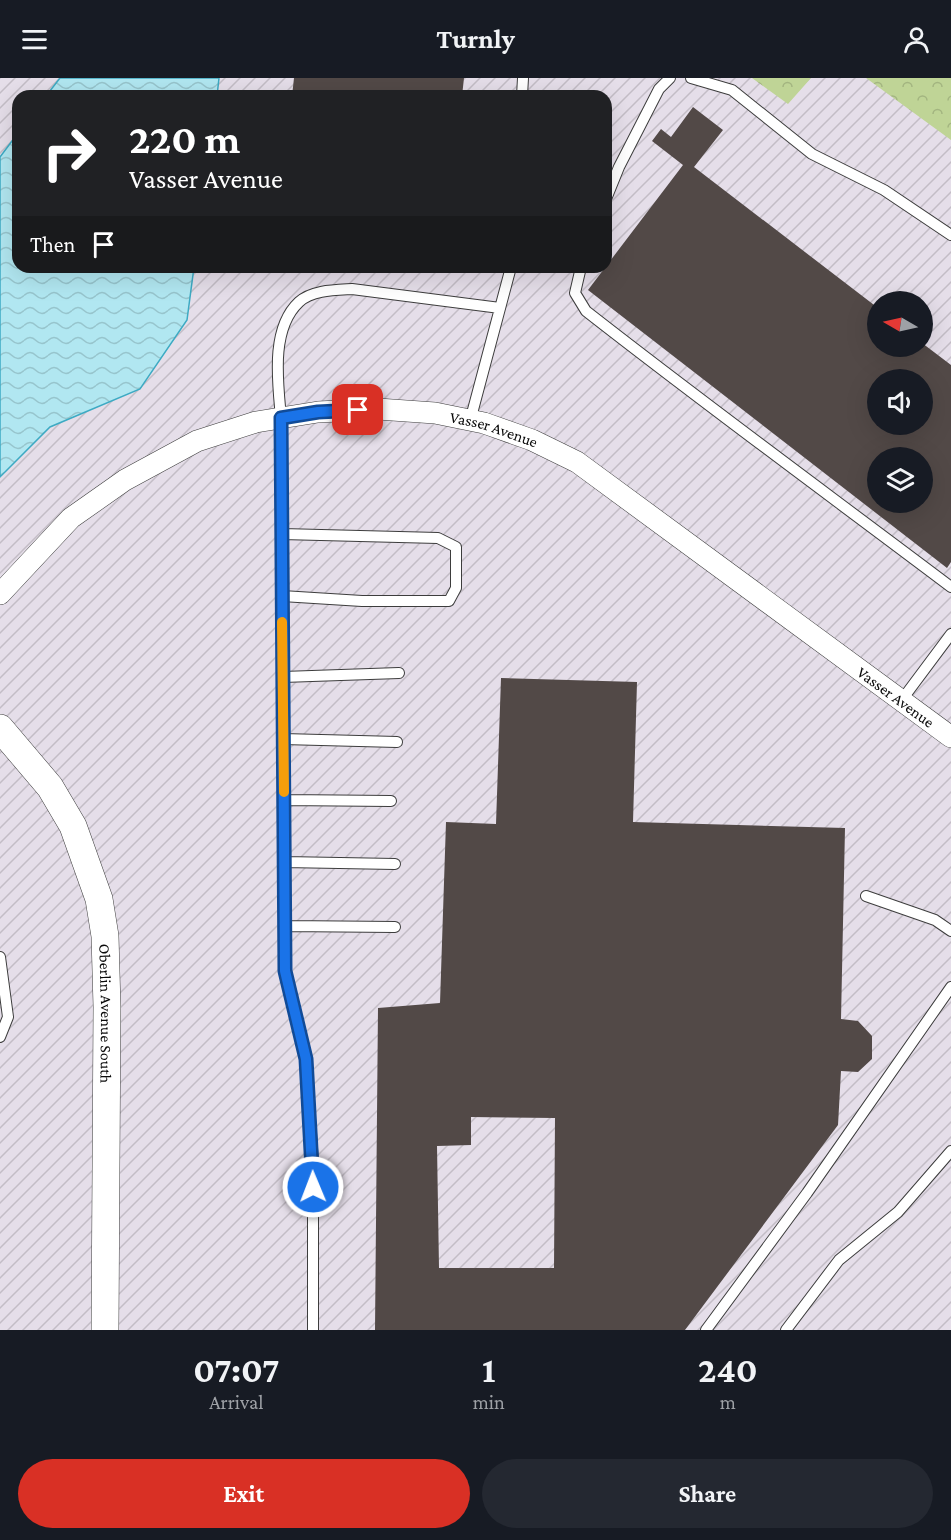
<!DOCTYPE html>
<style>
body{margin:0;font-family:"Crimson Pro",serif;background:#242831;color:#f1f3f6;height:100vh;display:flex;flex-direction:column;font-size:22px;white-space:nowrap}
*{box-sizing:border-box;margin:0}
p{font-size:20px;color:#9ea1a6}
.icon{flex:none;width:33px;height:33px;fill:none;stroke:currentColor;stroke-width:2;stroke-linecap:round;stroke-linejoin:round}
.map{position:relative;height:1252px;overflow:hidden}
.panel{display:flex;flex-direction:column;background:#171b24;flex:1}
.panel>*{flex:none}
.hud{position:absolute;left:12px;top:12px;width:600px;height:183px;border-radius:18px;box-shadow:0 6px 24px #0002;background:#202124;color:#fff;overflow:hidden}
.needle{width:39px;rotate:279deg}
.tools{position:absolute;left:867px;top:213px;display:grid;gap:12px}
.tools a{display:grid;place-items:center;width:66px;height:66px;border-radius:50%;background:#171b24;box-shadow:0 6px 24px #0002;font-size:30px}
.pin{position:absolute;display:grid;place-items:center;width:51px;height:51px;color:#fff;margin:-26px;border-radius:12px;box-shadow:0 3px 9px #0006}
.me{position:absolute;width:66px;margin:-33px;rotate:359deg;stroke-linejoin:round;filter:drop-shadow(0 0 4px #0008)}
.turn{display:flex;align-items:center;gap:21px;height:126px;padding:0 18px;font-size:27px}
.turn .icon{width:78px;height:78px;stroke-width:2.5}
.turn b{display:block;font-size:42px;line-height:51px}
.then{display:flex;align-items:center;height:57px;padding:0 18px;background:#0003;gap:12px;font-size:22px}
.eta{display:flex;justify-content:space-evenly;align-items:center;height:102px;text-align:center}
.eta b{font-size:36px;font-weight:700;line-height:42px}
.primary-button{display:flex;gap:12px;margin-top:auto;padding:12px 18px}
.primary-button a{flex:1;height:69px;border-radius:36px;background:#d93025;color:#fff;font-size:24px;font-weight:700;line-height:69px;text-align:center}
.primary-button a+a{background:#242831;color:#f1f3f6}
header{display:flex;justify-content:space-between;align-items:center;height:78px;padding:0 18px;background:#171b24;font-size:27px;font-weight:700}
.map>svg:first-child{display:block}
.industrial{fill:url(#industrial-furrows);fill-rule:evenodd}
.forest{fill:url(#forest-crowns)}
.water{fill:url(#water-waves);stroke:#3daac3;stroke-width:1.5}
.building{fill:#524947;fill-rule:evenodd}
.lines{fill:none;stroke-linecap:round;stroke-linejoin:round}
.service-casing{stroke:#3d3d3d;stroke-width:12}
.minor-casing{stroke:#3d3d3d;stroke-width:22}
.tertiary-casing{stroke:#3d3d3d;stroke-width:28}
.service{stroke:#fff;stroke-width:10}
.minor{stroke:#fff;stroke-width:21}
.tertiary{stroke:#fff;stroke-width:27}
.route-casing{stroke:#114b97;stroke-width:15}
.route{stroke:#1a73e8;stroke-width:10}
.slow{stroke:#f59e0b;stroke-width:10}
.labels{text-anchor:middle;stroke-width:6;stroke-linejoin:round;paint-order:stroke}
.street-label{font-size:16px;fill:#0a0a0a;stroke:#fff}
</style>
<header><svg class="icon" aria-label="menu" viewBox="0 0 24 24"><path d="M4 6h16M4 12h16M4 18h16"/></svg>Turnly<svg class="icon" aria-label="person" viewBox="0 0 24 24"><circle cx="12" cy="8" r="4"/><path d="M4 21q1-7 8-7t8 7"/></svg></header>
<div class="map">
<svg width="951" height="1252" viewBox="0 0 951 1252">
<defs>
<pattern id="industrial-furrows" width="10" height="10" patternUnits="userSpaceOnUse" patternTransform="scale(1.5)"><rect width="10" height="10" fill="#e5dee9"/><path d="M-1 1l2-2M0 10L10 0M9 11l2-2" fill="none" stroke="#c3bdc6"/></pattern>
<pattern id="forest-crowns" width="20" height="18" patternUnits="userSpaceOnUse" patternTransform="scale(1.5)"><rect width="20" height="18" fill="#bfd496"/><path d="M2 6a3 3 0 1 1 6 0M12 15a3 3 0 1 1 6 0" fill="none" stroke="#a3b580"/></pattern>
<pattern id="water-waves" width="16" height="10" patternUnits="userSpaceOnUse" patternTransform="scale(1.5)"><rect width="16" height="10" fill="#b1e7f1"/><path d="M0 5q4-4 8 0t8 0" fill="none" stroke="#97c5cd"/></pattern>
</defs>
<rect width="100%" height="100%" fill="#fef5e8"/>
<path class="industrial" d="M0,0H951V1252H0ZM18,18H606V189H18ZM878,224H922V268H878ZM878,302H922V346H878ZM878,380H922V424H878Z"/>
<path class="forest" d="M752,0H811L788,26Z
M866,0H951V62Z"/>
<path class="water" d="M60,0H219L217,18H46Z
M18,55V189H194L187,242L140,311L50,349L0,399V79Z"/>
<path class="building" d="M294,0H464L462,18H292Z
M693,29L723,52L694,89L878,230V268H922V265L951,287V484L947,490L588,212L683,87L652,63L661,51L671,59ZM878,302H922V346H878ZM878,380H922V424H878Z
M501,600L637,604L633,744L845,750L841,941L858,943L872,958V981L858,994L841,993L838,1047L685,1252H375L378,930L440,925L446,744L496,746ZM471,1039L555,1040L554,1190H439L437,1068L471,1067Z"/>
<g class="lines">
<g class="service-casing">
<path id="service" d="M691,0L732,12L812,76L884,112L951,157
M522,18L523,0
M606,121L619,89L659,11L670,0
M581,189L575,215L586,233C706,327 829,417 951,509
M470,343L511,189
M282,456L438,460L456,469V510L449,523H362L282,518
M283,599L399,595
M901,623L951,556
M283,661L397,664
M284,722L391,723
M284,784L395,786
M866,818L935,842L951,853
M285,848L395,849
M0,879L8,939L0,959
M313,1252V1085L306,981L285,893L281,340C278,305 270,251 299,224C312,212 335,212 352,211L500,230
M706,1252L807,1115L951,909
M786,1252L839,1182L898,1134L951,1073"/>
</g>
<g class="minor-casing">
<g id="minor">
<path id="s1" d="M0,516L71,440L125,402L197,363L256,344L318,334L378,331L435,335L484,345L532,362L577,384L951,659"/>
</g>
</g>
<g class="tertiary-casing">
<g id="tertiary">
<path id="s2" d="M0,650L50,709L73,748L99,821L105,858L107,929L105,1252"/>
</g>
</g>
<use href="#service" class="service"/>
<use href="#minor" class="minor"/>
<use href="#tertiary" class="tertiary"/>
</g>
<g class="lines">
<g class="route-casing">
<path id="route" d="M313,1109L306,981L285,893L281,340L318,334L358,332"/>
</g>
<use href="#route" class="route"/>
<path class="slow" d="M282,544L284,714"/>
</g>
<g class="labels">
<g class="street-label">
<text dy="6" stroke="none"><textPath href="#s1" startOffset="555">Vasser Avenue</textPath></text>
<text dy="6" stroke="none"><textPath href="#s1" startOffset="1041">Vasser Avenue</textPath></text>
<text dy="6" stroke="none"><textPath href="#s2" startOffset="315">Oberlin Avenue South</textPath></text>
</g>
</g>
</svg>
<div class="tools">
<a><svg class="needle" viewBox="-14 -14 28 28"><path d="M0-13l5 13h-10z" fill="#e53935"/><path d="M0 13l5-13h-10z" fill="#9ea1a6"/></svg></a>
<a><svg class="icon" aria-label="sound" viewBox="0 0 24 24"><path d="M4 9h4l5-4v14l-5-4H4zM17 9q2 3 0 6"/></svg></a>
<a><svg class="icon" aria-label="layers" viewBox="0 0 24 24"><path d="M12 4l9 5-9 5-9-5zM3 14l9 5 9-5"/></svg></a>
</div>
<div class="pin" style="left:358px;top:332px;background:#d93025"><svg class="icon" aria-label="arrive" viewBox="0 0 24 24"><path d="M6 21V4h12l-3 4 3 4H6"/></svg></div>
<svg class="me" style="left:313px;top:1109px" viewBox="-20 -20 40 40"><circle r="17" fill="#1a73e8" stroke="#fff" stroke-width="3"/><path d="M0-11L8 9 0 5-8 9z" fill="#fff"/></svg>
<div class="hud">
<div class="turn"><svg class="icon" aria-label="right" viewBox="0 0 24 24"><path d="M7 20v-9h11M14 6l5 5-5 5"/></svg><div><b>220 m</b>Vasser Avenue</div></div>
<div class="then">Then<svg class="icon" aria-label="arrive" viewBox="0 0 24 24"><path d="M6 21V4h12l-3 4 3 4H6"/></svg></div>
</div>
</div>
<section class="panel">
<div class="eta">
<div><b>07:07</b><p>Arrival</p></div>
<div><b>1</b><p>min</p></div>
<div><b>240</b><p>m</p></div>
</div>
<div class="primary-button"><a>Exit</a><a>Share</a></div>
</section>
